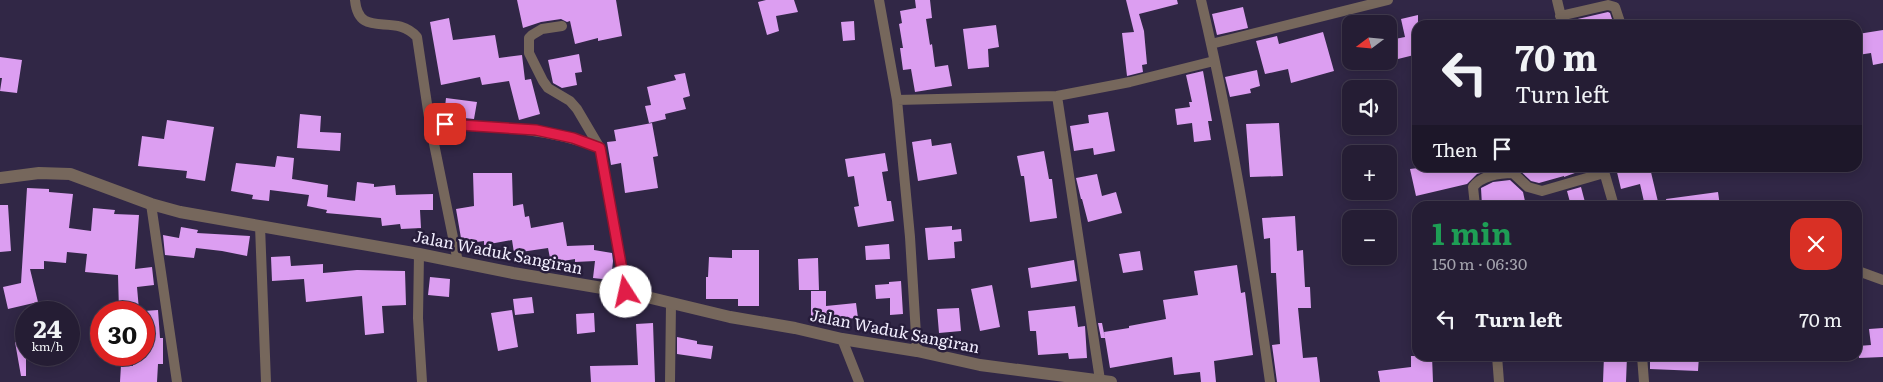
<!DOCTYPE html>
<meta charset="utf-8">
<style>
body{margin:0;font-family:Literata,serif;background:#312a40;color:#f1f3f6;height:100vh;display:flex;flex-direction:column;font-size:19px;white-space:nowrap}
*{box-sizing:border-box;margin:0}
p{font-size:16px;color:#a3a2ac}
.icon{flex:none;width:28px;height:28px;fill:none;stroke:currentColor;stroke-width:2;stroke-linecap:round;stroke-linejoin:round}
.map{position:relative;flex:1;overflow:hidden}
.details{position:absolute;left:1412px;top:201px;width:450px;height:160px;display:flex;flex-direction:column;background:#251d34;border-radius:15px;box-shadow:0 2px 12px #0003,0 0 0 1px #423b4f}
.details>*{flex:none}
.hud{position:absolute;left:1412px;top:20px;width:450px;height:152px;border-radius:15px;box-shadow:0 2px 12px #0003,0 0 0 1px #423b4f;background:#251d34;color:#f1f3f6;overflow:hidden}
.needle{width:32px;rotate:254deg}
.tools{position:absolute;left:1342px;top:15px;display:grid;gap:10px}
.tools a{display:grid;place-items:center;width:55px;height:55px;border-radius:10px;background:#251d34;box-shadow:0 2px 12px #0003,0 0 0 1px #423b4f;font-size:25px}
.speed{position:absolute;left:15px;top:301px;display:flex;gap:10px;font-size:25px;font-weight:700;text-align:center}
.speed>*{display:grid;place-content:center;width:65px;height:65px;border-radius:50%;background:#251d34;box-shadow:0 2px 12px #0003,0 0 0 1px #423b4f;line-height:1}
.speed small{font-size:12px;font-weight:400}
.speed .limit{border:8px solid #d22;background:#fff;color:#111}
.pin{position:absolute;display:grid;place-items:center;width:42px;height:42px;color:#fff;margin:-21px;border-radius:10px;box-shadow:0 2px 8px #0006}
.me{position:absolute;width:55px;margin:-28px;rotate:350deg;stroke-linejoin:round;filter:drop-shadow(0 0 4px #0008)}
.turn{display:flex;align-items:center;gap:18px;height:105px;padding:0 20px;font-size:22px}
.turn .icon{width:65px;height:65px;stroke-width:2.5}
.turn b{display:block;font-size:35px;line-height:42px}
.then{display:flex;align-items:center;height:48px;padding:0 20px;background:#0003;gap:10px;font-size:19px}
.round{display:grid;place-items:center;flex:none;width:52px;height:52px;border-radius:15px;background:#312a40}
.headline{display:flex;align-items:center;justify-content:space-between;height:85px;padding:0 20px}
h1{font-size:30px;font-weight:700;line-height:38px;color:#1e9e55}
ul{padding:0;list-style:none}
li{display:flex;align-items:center;gap:15px;height:65px;padding:0 20px}
li div{flex:1}
li b{display:block;font-size:19px}
li em{font-style:normal}
.map>svg:first-child{display:block}
.building{fill:#dc9ef1}
.lines{fill:none;stroke-linecap:round;stroke-linejoin:round}
.minor{stroke:#76675c;stroke-width:10}
.tertiary{stroke:#76675c;stroke-width:12}
.route-casing{stroke:#92132f;stroke-width:12}
.route{stroke:#e11d48;stroke-width:9}
.labels{text-anchor:middle;stroke-width:5;stroke-linejoin:round;paint-order:stroke}
.street-label{font-size:16px;fill:#f2eeff;stroke:#271d3b}
</style>
<div class="map">
<svg width="1883" height="382" viewBox="0 0 1883 382">
<rect width="100%" height="100%" fill="#312746"/>
<path class="building" d="M517,0H616L622,36L598,41V38L575,44L570,21L567,22L561,19L541,22L523,28Z
M766,0H794L798,12L776,16L779,31L767,35L758,2Z
M915,0H930L932,18L926,19L930,45L932,44L935,67L948,65L952,86L915,92L911,69L903,70L900,48H903L899,24L902,23L900,11L916,8Z
M1126,0H1177L1178,4L1139,14L1144,31L1147,64L1142,65L1143,72L1127,76L1122,33L1134,32Z
M1243,7L1248,28L1217,35L1212,14Z
M1608,12L1610,13L1614,25H1570L1569,21Z
M1418,15V54L1394,60L1390,40L1405,37L1401,19Z
M449,18L453,40L495,35L499,58L522,55L525,80L531,79L540,114L519,120L509,81L482,85L480,77L441,85L430,22Z
M854,21L855,40L843,41L841,22Z
M996,25L999,47L988,49L989,67L968,69L963,29Z
M1883,30V63L1873,65L1871,53L1858,55V34Z
M1323,32L1334,71L1291,83L1288,69L1265,74L1256,41L1277,36L1279,44Z
M579,54L582,72L575,73L577,85L562,88L553,83L548,60Z
M0,57L22,60L17,93L0,91L2,78H0Z
M1257,70L1260,86L1250,89L1251,93L1230,97L1225,77Z
M1203,71L1212,121H1208L1211,140L1194,142L1192,123L1177,125L1175,109L1190,107L1189,102H1192L1186,75Z
M685,73L690,96L683,98L686,109L665,114L666,119L649,123L645,106L651,105L647,87L676,80L674,75Z
M446,98L477,102L474,119L444,116Z
M1108,112L1115,151L1094,155L1093,148L1074,151L1070,126L1089,123L1088,115Z
M300,114L321,116L320,132L341,133L340,151L297,148Z
M167,120L214,127L205,181L186,178L187,171L138,166L142,136L164,139Z
M652,123L658,156L653,157L658,188L625,193L621,163L611,165L607,142L616,141L614,130Z
M1279,123L1283,176L1250,177L1246,124Z
M931,139L932,146L951,143L957,174L918,181L912,142Z
M1044,151L1049,179H1052L1057,218L1030,222L1024,176H1021L1017,156Z
M885,153L888,171L882,172L887,201H891L894,221L858,227L854,207L859,206L854,176L848,177L845,159Z
M277,156L294,158L292,179L328,185L327,197L355,201L357,182L374,184V187L395,185L396,195L433,194V210H420L421,228L401,229L400,224L382,226L381,218L326,213L327,210L307,206L309,195L270,190L269,201L252,199L253,195L231,191L236,163L275,167Z
M1418,168H1497L1477,174L1467,184L1416,196L1410,169Z
M1517,168H1583V170L1564,177V176L1539,183L1531,181Z
M1616,168H1650L1659,206H1645L1640,184L1621,189Z
M473,173H512L513,206L523,204L525,217L529,216L531,228L563,222L567,246L594,245V250L612,253L613,261L611,280L593,278L595,261L575,262V259L551,263L548,248L514,253L512,240L484,245V241L462,244L456,209L474,206Z
M1097,174L1102,196L1116,192L1122,213L1088,222L1082,199H1081L1076,178Z
M1510,180L1523,192L1526,206H1482L1481,188L1493,182Z
M1581,187L1586,206H1571L1567,191Z
M27,188L49,189V192L73,194L69,228L91,231L93,208L115,210L114,214L139,215L135,269L152,267L154,285L137,287L139,310L119,311L118,275L85,272L87,254L67,252L66,263L44,261V269H30L38,302L8,309L3,287L21,283Z
M1718,192L1720,206H1667L1666,199Z
M0,205H8L11,251L0,252Z
M1295,216L1297,251L1303,250L1305,287H1310L1311,308H1298L1303,358L1317,357L1320,382H1277L1272,345L1280,344L1276,273H1271L1270,238L1264,239L1262,218Z
M952,226V230L961,229L962,241L954,242L955,258L928,260L925,228Z
M181,227L198,230L197,233L250,236L247,256L222,251L196,248L194,258L165,255L163,235L179,238Z
M889,244L890,259L866,260L865,246Z
M732,250H759V306H738V299H706V277H708L709,257L732,258Z
M1140,251L1143,270L1123,273L1119,254Z
M290,256L291,266L323,264V273L357,270L405,271L406,305L382,306L384,333L365,335L362,296L306,302L304,279L272,281L271,257Z
M818,258L819,290H799L798,259Z
M1074,260L1077,281L1031,288L1028,268Z
M1237,265L1241,293L1245,292L1253,355L1214,361L1216,382H1201L1200,372L1174,375L1172,357L1110,368L1104,332L1129,328V326L1166,319L1163,300L1198,295L1194,271Z
M430,277L450,279L449,297L428,295Z
M901,281L903,314L890,315V298L876,299L875,285L889,284V282Z
M992,285L1000,327L980,331L971,289Z
M811,291H826V306L856,303L858,318L826,320V323H811Z
M532,297L534,313L515,315L513,299Z
M1075,306L1078,327L1085,326L1087,358L1069,359L1068,353L1038,355L1036,331H1030L1028,311Z
M959,308L961,331L939,333L937,309Z
M158,310L160,338H163V364H158L157,382H120L121,365L133,366V355H144V311Z
M512,310L518,347L498,351L491,313Z
M594,313L595,332L577,334L576,314Z
M653,323L655,382H591L590,366L638,365L636,324Z
M1098,323H1102L1105,338H1101Z
M1883,328V357L1859,358L1858,346L1871,345L1869,329Z
M677,337L697,341V344L713,346L711,359L677,354Z
M26,340V376H21L15,342Z
M1411,356H1432L1433,382H1380L1378,371L1411,367Z
M1604,356H1627L1626,382H1603Z
M1650,356H1699L1698,371L1650,369Z"/>
<g class="lines">
<path class="minor" d="M355,0C359,41 394,11 417,37L430,124L458,262
M879,0L897,100L910,237L917,351
M1201,0C1231,126 1252,254 1270,382
M1557,0L1563,25
M1560,16L1608,5L1615,7L1621,25
M562,26L542,29L532,35L529,38V53L543,81L548,88L570,101L577,109L600,148L626,292
M1211,44L1388,0
M1057,96L1100,380
M897,100L1057,96L1130,82L1214,61
M430,124C489,127 544,126 600,148
M1603,168L1614,206
M151,204L177,382
M1475,206L1473,187C1481,176 1499,173 1513,173L1528,187L1542,191L1604,173
M260,226L266,382
M419,254L418,318L422,382
M1858,271L1883,280
M842,339L859,382
M1497,356L1499,382
M1642,356L1644,382
M670,382L671,304"/>
<path class="tertiary" d="M0,178L39,173L70,174L151,204L180,212L419,254L513,273L626,292L730,317L795,328L842,339L917,351L980,365L1111,382"/>
</g>
<g class="lines">
<g class="route-casing">
<path id="route" d="M445,124L536,130L573,138L600,148L626,292"/>
</g>
<use href="#route" class="route"/>
</g>
<g class="labels">
<g class="street-label">
<text transform="translate(498 252) rotate(11)" y="6">Jalan Waduk Sangiran</text>
<text transform="translate(895 331) rotate(11)" y="6">Jalan Waduk Sangiran</text>
</g>
</g>
</svg>
<div class="tools">
<a><svg class="needle" viewBox="-14 -14 28 28"><path d="M0-13l5 13h-10z" fill="#e53935"/><path d="M0 13l5-13h-10z" fill="#a3a2ac"/></svg></a>
<a><svg class="icon" aria-label="sound" viewBox="0 0 24 24"><path d="M4 9h4l5-4v14l-5-4H4zM17 9q2 3 0 6"/></svg></a>
<a>+</a>
<a>−</a>
</div>
<div class="speed"><div>24<small>km/h</small></div><div class="limit">30</div></div>
<div class="pin" style="left:445px;top:124px;background:#d93025"><svg class="icon" aria-label="arrive" viewBox="0 0 24 24"><path d="M6 21V4h12l-3 4 3 4H6"/></svg></div>
<svg class="me" style="left:626px;top:292px" viewBox="-20 -20 40 40"><circle r="19" fill="#fff"/><path d="M0-13L10 11 0 6-10 11z" fill="#e11d48"/></svg>
<div class="hud">
<div class="turn"><svg class="icon" aria-label="left" viewBox="0 0 24 24"><path d="M17 20v-9H6M10 6l-5 5 5 5"/></svg><div><b>70 m</b>Turn left</div></div>
<div class="then">Then<svg class="icon" aria-label="arrive" viewBox="0 0 24 24"><path d="M6 21V4h12l-3 4 3 4H6"/></svg></div>
</div>
<section class="details">
<div class="headline"><div><h1>1 min</h1><p>150 m · 06:30</p></div><a class="round" style="background:#d93025;color:#fff"><svg class="icon" aria-label="close" viewBox="0 0 24 24"><path d="M6 6l12 12M18 6L6 18"/></svg></a></div>
<ul>
<li><svg class="icon" aria-label="left" viewBox="0 0 24 24"><path d="M17 20v-9H6M10 6l-5 5 5 5"/></svg><div><b>Turn left</b></div><em>70 m</em></li>
</ul>
</section>
</div>
